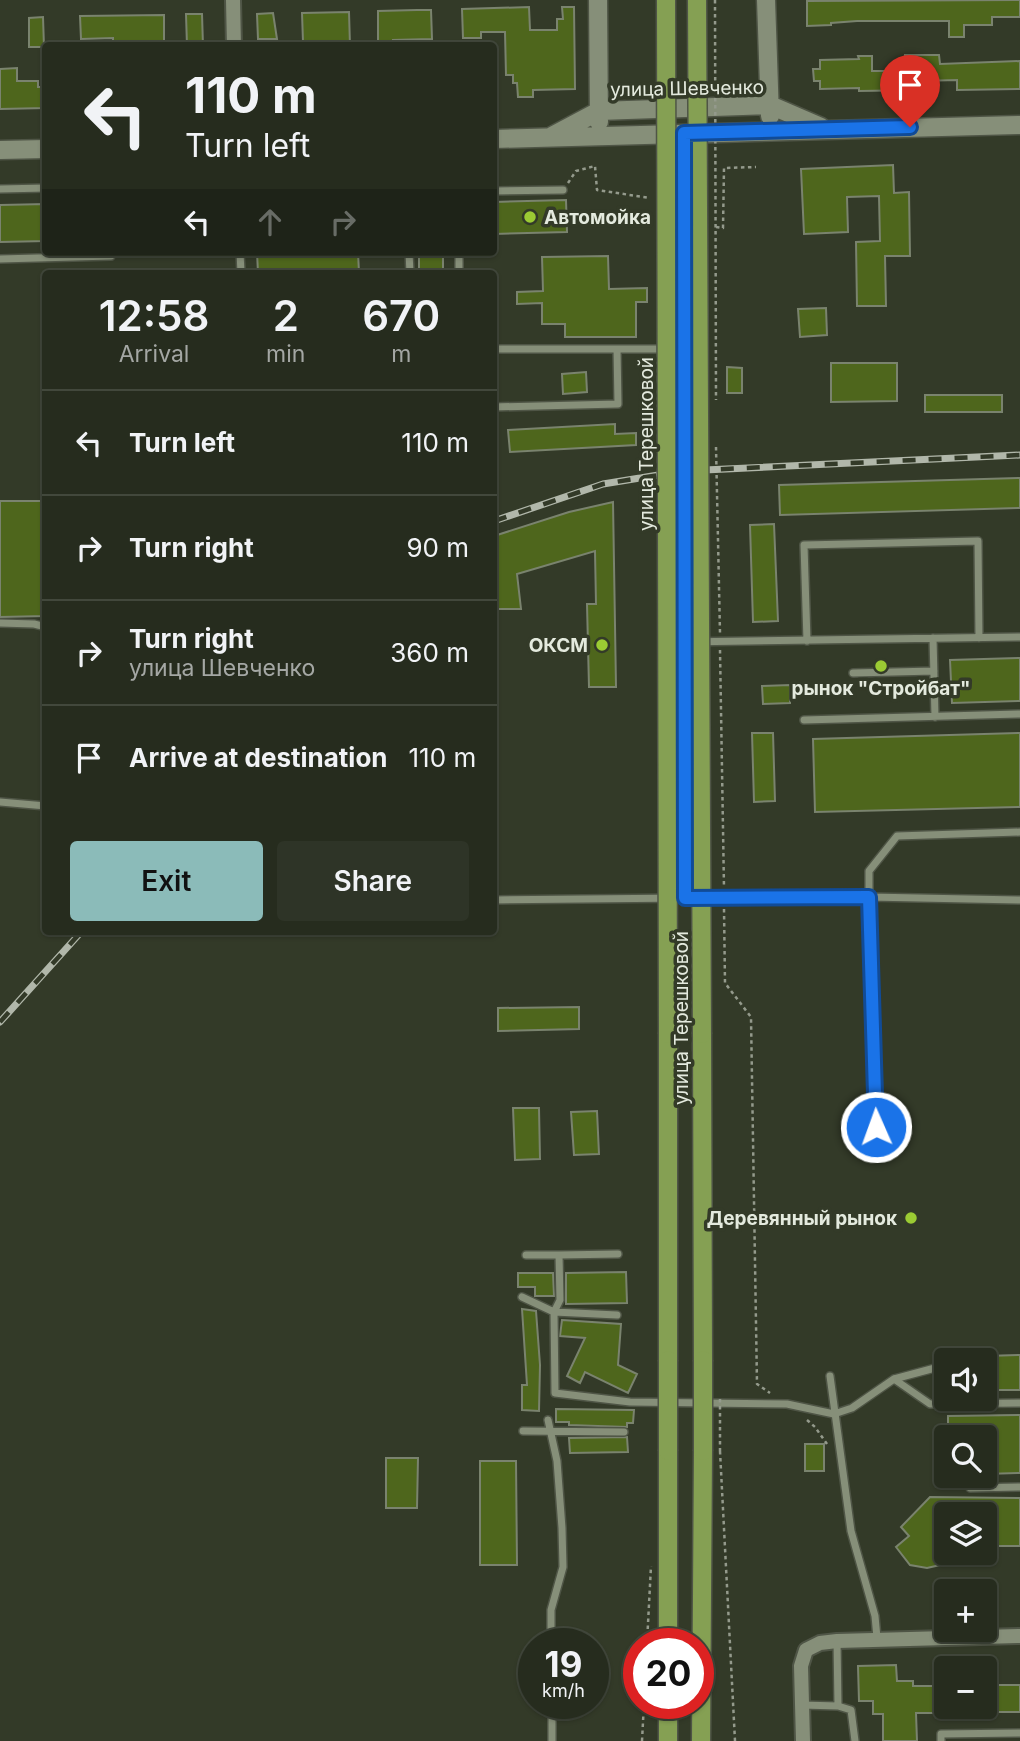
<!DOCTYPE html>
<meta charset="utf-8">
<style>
body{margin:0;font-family:Inter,sans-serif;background:#2e3427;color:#f1f3f6;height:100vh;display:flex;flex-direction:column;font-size:26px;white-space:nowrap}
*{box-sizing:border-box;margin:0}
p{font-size:23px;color:#a4a7a4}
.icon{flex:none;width:38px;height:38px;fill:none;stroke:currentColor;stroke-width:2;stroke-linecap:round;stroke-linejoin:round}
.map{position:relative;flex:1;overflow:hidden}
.panel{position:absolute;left:42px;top:270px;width:455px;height:665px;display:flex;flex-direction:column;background:#262c1e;border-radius:7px;box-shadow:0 2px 5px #0004,0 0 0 2px #42483c}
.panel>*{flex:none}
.banner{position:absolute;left:42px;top:42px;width:455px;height:214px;border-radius:7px;box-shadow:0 2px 5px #0004,0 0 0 2px #42483c;background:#262c1e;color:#f1f3f6;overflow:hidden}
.tools{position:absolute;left:934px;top:1348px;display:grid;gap:14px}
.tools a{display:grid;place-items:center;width:63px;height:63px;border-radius:7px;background:#262c1e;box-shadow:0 2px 5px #0004,0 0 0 2px #42483c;font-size:35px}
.speed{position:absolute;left:518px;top:1628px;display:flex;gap:14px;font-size:35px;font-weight:700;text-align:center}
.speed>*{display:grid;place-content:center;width:91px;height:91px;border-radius:50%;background:#262c1e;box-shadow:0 2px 5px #0004,0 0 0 2px #42483c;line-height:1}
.speed small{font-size:18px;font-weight:400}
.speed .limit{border:10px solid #d22;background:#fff;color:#111}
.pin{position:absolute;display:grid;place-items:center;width:60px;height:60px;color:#fff;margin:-72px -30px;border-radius:50% 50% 50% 0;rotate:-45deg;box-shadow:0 0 7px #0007}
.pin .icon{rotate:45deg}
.me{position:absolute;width:77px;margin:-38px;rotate:358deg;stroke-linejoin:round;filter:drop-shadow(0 0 5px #0008)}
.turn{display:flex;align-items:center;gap:24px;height:147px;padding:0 28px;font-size:32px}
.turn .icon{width:91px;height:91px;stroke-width:2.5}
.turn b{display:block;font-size:49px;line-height:60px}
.lanes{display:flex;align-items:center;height:66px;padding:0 28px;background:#0003;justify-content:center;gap:35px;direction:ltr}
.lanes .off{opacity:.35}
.eta{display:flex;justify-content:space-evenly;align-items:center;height:119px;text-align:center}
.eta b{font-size:42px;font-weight:600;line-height:49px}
.cta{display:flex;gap:14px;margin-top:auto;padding:14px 28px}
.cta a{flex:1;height:80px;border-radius:7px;background:#8bbbb9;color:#111;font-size:28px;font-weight:600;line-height:80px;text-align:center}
.cta a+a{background:#2e3427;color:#f1f3f6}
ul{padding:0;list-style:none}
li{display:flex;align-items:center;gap:21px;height:105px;padding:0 28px;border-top:2px solid #42483c}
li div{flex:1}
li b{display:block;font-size:26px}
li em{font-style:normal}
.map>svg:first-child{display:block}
.building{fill:#4e661c;stroke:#7a836e;stroke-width:2}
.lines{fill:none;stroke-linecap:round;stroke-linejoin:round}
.service-casing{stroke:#4f5546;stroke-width:10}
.minor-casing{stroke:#4f5546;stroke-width:18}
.secondary-casing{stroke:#4f5546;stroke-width:21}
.primary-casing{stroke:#4f5546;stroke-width:21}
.path{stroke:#949a8c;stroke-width:2.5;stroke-dasharray:3.5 3.5;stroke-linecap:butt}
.service{stroke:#868f79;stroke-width:7}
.minor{stroke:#868f79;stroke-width:14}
.secondary{stroke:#868f79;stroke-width:18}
.primary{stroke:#85a053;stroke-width:18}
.rail-casing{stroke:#b1b7aa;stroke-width:7}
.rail{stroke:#333a28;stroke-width:4.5;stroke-dasharray:13;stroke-linecap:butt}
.primary-bridge-casing{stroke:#4f5546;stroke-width:21;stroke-linecap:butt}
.path-bridge{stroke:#949a8c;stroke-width:2.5;stroke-dasharray:3.5 3.5;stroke-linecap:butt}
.primary-bridge{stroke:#85a053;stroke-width:18}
.route-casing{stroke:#114b97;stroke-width:18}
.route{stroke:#1a73e8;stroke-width:12}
.poi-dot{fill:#9bcb33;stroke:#333a28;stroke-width:2.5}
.labels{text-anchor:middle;stroke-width:7;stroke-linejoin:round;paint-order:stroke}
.street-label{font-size:19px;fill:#e4eade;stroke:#333a28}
.poi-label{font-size:19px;font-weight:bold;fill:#e4eade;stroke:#333a28;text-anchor:end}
</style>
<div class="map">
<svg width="1020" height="1741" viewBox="0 0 1020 1741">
<rect width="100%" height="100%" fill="#333a28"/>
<path class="building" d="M1020,0V17H992V25H964V37H949V21H857L831,23V25L807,26V1Z
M529,7L530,30H557V19H563L562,7H574L575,89L533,90V97H518L517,83H513V75H506L505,32H481V38H463L462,9Z
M417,10H431L432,39L393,40V46H378V11Z
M349,12L350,46H327V42H303L302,13Z
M273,13L277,39H258L257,14Z
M186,14H202L203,46H187Z
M164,15V46H113V38L81,39L80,16Z
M43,17L44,47H29V18Z
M905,55H939L940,64L1020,61V89L957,90V80L920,81L921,90L859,91V88L820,89V81H814L813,69H820V60L859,59L858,56H872V71H905Z
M17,68V81H38V87H46V108L0,109V69Z
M893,165L894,193L909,192L910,256H885L886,306H857L856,242L880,241L879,196L847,197L848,232L804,234L801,169Z
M566,200L567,232L494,234V202Z
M46,204V241L0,242V205Z
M257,252H358L359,273H258Z
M419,252H443V273H419Z
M608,256L609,289L647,288V302H636V337H565V324H542V303L517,304V292L543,291L542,257Z
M826,308L827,335L800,337L798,309Z
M831,363H897V401L831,402Z
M727,367L742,368V393H727Z
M586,372L587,392L563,394L562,374Z
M925,395H1002V412H925Z
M615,424V434L636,433V445L510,452L508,430Z
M1020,478V508L780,515L779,485Z
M0,501H46V616L0,617Z
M613,502L616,687H589L587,604H596L595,551L517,574L521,609H495L494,536L569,512Z
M774,524L778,621L753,622L750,525Z
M1020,658V701L952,703L950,660Z
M790,685V703L763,704L762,686Z
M752,733H773L775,801L754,802Z
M1020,733V807L815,812L813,739Z
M579,1007V1029L498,1031V1008Z
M513,1108H539L540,1159L515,1160Z
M597,1111L599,1154L574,1155L571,1112Z
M626,1272L627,1303L566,1304V1273Z
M518,1273H553L554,1296H535V1287H518Z
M522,1309L536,1311L540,1365L539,1411L522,1410V1385H527Z
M562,1320L621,1324L618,1365L637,1374L628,1393L585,1372L580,1383L567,1376L585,1338L560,1336Z
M1020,1355V1390H985V1356Z
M556,1409L634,1410L633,1423H627V1427L569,1425V1422H556Z
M1020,1415V1473L985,1474V1437H948V1416Z
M627,1437L628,1452L570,1453L569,1438Z
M805,1444H824V1471H805Z
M386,1458H418L417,1508H386Z
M480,1461H516L517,1565H480Z
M930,1497L1020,1498V1546H985V1514H947V1558L940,1565L927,1568L910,1565L896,1547L909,1536L901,1527Z
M896,1665L897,1681H913V1686H947V1713H916L917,1741H883V1714H873V1701H859L858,1666Z
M985,1685H1020V1712H985Z"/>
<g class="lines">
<g class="service-casing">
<path id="service" d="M684,134L685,898L869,897L876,1127
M0,189L46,188
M494,191L563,190
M240,252L241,273
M409,252L410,273
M459,252V273
M0,259L111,256
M497,349H683
M494,407L618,404L617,349
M0,623L34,624L46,627
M933,638L935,717
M807,641L804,545L978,541L979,638
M683,642L1020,637
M853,673L934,671
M804,720L1020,714
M0,802L46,806
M1020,832L897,836L869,871V897L1020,900
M494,900L685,898
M618,1254L559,1255L560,1300L554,1312L555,1393L630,1402L787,1404L834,1414L852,1408L894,1379L935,1368
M526,1255H559
M522,1297L554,1312L617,1315
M830,1376L851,1531L875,1616L877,1638
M894,1379L930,1404L1020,1403
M548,1420L557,1461L562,1528L563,1567L551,1610V1643
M523,1431L624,1432
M970,1488L1020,1487
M837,1641L838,1706
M552,1703V1741
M802,1705L838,1706L851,1710L855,1741
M941,1741V1734L1020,1733"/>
</g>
<g class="minor-casing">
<path id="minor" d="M233,0L234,46
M803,1741L801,1666L806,1650L820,1643L837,1641L1020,1636"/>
</g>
<g class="secondary-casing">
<path id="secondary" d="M598,0L599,122
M766,0L770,116
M552,136L599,111L770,105L821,127
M494,139L1020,125
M0,150L46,149"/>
</g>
<g class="primary-casing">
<path id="primary" d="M668,1034V1360
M702,1034L703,1360
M668,1451V1643
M668,1741V1703
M701,1741L703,1451"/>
</g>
<path class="path" d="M568,183L576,171L595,166L597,190L650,198
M716,227L723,228L724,168L756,167
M716,447L720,633
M720,650L724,888
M724,909L725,983L751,1017L757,1384L770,1393
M807,1420L815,1427L827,1444
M720,1451L735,1741
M647,1643L651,1566
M642,1741L644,1703"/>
<use href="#service" class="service"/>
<use href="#minor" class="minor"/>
<use href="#secondary" class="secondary"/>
<use href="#primary" class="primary"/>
<g class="rail-casing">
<path id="rail" d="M494,521L603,484L683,471L1020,455
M0,1022L82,931"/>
</g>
<use href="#rail" class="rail"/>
<g class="primary-bridge-casing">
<path id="primary-bridge" d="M666,0L668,1034
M697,0L702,1034
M703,1360V1451
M668,1451V1360"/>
</g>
<path class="path-bridge" d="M715,0L716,400
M720,1399V1451"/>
<use href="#primary-bridge" class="primary-bridge"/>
</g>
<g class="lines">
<g class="route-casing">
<path id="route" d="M876,1127L869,897L685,898L684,133L910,127"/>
</g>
<use href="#route" class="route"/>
</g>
<g class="poi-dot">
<circle cx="530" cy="217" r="7"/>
<circle cx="602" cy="645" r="7"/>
<circle cx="881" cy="666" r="7"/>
<circle cx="911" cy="1218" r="7"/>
</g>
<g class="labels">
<g class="street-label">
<text transform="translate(687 88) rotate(-1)" y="7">улица Шевченко</text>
<text transform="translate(646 444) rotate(-90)" y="7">улица Терешковой</text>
<text transform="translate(681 1018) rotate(-90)" y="7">улица Терешковой</text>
</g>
<g class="poi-label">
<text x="544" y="224" text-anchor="start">Автомойка</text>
<text x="588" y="652">ОКСМ</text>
<text x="881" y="695" text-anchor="middle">рынок "Стройбат"</text>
<text x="897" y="1225">Деревянный рынок</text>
</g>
</g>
</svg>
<div class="tools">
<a><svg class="icon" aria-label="sound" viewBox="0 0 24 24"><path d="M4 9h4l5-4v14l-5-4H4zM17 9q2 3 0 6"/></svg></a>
<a><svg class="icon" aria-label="search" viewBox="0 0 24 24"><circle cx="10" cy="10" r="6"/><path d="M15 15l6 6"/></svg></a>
<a><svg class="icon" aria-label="layers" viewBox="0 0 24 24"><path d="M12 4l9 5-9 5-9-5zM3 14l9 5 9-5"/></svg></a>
<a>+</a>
<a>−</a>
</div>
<div class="speed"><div>19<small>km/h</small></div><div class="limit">20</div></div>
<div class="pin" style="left:910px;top:127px;background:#d93025"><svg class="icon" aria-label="arrive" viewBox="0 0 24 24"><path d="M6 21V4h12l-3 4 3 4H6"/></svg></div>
<svg class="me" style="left:876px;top:1127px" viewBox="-20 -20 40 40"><circle r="17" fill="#1a73e8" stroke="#fff" stroke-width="3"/><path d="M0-11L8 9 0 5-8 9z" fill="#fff"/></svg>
<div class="banner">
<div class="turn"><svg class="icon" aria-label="left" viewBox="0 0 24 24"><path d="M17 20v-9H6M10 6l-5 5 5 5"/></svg><div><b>110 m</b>Turn left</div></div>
<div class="lanes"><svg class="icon" aria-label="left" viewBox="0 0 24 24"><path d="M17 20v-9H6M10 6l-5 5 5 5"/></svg><svg class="icon off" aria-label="ahead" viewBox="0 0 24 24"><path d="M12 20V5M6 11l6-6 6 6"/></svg><svg class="icon off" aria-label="right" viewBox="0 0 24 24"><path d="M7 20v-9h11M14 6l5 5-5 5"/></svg></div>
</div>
<section class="panel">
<div class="eta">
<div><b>12:58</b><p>Arrival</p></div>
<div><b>2</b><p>min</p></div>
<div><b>670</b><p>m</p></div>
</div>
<ul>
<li><svg class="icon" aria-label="left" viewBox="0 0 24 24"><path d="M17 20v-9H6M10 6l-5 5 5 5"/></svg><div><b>Turn left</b></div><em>110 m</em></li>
<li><svg class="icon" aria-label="right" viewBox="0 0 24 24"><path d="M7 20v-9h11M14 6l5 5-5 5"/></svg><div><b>Turn right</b></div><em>90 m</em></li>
<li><svg class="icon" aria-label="right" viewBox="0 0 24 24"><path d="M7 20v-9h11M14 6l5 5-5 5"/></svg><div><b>Turn right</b><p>улица Шевченко</p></div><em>360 m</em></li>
<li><svg class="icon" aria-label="arrive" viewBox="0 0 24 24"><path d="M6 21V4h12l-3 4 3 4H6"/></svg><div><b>Arrive at destination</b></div><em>110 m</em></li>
</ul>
<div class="cta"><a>Exit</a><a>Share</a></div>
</section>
</div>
